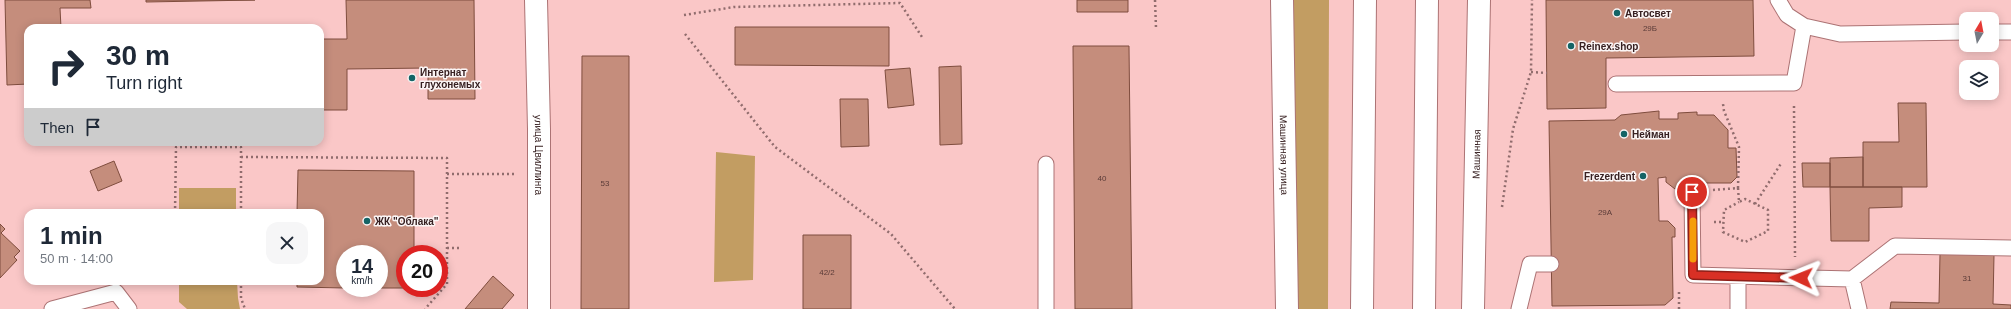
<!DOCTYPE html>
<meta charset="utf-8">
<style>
body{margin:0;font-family:Arial,sans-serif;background:#f6f6f7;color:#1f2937;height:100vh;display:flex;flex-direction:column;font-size:15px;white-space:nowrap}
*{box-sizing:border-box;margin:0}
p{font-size:13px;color:#747a83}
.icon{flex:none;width:22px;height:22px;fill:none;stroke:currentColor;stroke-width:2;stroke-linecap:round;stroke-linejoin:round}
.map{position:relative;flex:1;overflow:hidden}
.details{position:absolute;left:24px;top:209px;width:300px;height:76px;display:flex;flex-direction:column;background:#fff;border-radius:12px;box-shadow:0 2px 10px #0003}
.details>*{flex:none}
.guide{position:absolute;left:24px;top:24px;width:300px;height:122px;border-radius:12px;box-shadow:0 2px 10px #0003;background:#fff;color:#1f2937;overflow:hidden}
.needle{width:26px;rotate:10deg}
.buttons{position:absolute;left:1959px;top:12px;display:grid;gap:8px}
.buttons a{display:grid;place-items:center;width:40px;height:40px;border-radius:8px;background:#fff;box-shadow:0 2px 10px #0003;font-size:20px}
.speed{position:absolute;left:336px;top:245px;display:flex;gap:8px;font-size:20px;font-weight:700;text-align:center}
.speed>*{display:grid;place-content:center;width:52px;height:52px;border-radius:50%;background:#fff;box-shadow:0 2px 10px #0003;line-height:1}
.speed small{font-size:10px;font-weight:400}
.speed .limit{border:6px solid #d22;background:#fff;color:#111}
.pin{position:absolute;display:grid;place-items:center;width:34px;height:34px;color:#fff;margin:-17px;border:2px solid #fff;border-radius:50%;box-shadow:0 1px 4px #0007}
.me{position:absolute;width:44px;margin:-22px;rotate:272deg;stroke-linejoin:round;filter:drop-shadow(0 0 3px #0008)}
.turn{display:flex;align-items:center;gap:14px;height:84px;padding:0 16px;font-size:18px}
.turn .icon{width:52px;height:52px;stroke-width:2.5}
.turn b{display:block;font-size:28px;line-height:34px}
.then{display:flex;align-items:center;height:38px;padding:0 16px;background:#0003;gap:8px;font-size:15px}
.round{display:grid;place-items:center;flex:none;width:42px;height:42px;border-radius:12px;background:#f6f6f7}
.summary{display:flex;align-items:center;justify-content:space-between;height:68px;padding:0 16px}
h1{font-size:24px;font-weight:700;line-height:30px}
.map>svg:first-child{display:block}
.green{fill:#c29d62}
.building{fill:#c58d7c;stroke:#7f4d3e}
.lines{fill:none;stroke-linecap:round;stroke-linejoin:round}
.service-casing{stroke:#ac7374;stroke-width:17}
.minor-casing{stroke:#ac7374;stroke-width:24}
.primary-casing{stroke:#ac7374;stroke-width:24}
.path{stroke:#906c6d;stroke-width:2.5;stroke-dasharray:2 3;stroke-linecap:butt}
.service{stroke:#fff;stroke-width:15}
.minor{stroke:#fff;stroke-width:22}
.primary{stroke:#fff;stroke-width:22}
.route-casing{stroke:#8d1f18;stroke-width:10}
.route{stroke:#d93025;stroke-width:7}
.slow{stroke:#f59e0b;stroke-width:7}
.poi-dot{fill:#146466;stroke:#fbf5f5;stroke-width:1.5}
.labels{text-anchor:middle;stroke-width:3;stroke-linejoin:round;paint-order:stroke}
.number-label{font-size:8px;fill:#5a3b38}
.poi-label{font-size:10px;font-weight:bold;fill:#372021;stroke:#fbf5f5;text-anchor:start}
.street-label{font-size:10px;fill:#372021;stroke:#fbf5f5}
</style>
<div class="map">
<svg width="2011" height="309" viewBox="0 0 2011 309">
<rect width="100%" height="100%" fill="#fac7c7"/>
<path class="green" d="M1293,0H1329L1328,309H1294Z
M716,152L755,156L753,280L714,282Z
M179,188H236V213H179Z
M179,281H237L238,298L240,309H187L179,302Z"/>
<path class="building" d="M5,0H90L91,8H60L61,28H28V84L7,85Z
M146,0H255L146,2Z
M346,0H474L475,99H428V68L347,69V110H320V39H347Z
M1077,0H1128V12H1077Z
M1546,0H1753L1754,56L1606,58V108L1547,109Z
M735,27H889V66L735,65Z
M1073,46H1129L1132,309H1075Z
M582,56H629V309H581Z
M961,66L962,144L940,145L939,67Z
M910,68L914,105L888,108L885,70Z
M840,99H868L869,146L841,147Z
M1898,103H1926L1927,187H1863V142H1899Z
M1659,111V119H1678V113L1697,112V115H1714L1728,130V148H1736L1737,177L1731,183H1705V189H1675L1666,182V177L1658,178L1659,221H1668L1675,228V237H1672L1673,298L1665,305L1552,306L1549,121L1615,120L1621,115Z
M1863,157V187H1830V158Z
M114,161L122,181L98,191L90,171Z
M1802,163H1830V187H1803Z
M298,170L414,171V254H405V288H414H379V254H345V288L297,287V281H320V213H297Z
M1830,187H1902V207L1869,208V241H1831Z
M0,224L5,229L1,233L20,251L14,257L17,260L0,278Z
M803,235H851V309H803Z
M1940,254L1994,255L1993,304L2011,305V309H1890L1891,302L1939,303Z
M493,276L514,295L502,309H465Z"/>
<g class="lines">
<g class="service-casing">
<path id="service" d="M1778,0L1787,15L1804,26L1840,34L1966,32
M1992,32H2011
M1616,84L1794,83L1804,26
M1692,192L1693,275L1852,279L1895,246L2011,248
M1852,279L1859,309
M52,309L116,292L129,309
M1046,309V164
M1519,309L1530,264H1551
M1738,309V277"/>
</g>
<g class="minor-casing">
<g id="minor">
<path id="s1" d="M536,0L539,129V309"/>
<path id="s2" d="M1282,0L1287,309"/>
<path id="s3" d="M1473,309L1479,0"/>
</g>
</g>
<g class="primary-casing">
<path id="primary" d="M1362,309L1365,0
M1424,309L1427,0"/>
</g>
<path class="path" d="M1155,0L1156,28
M684,15L734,7L900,3L922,37
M685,34L775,147L891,234L955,309
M1531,72L1547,73
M1794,106L1795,257
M241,157L447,158V284L425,309
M447,174H515
M1738,188L1739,202L1745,199L1768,210V231L1745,242L1723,232L1724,210L1739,202
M1713,190L1738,188L1739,147L1724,111L1723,104
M1755,204L1782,162
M1502,207L1513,129L1531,72L1532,0
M175,213L176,147H241V213
M1714,222H1724
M447,248H462
M241,281V298L245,309
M1679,292V309"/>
<use href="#service" class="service"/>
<use href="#minor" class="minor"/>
<use href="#primary" class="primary"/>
</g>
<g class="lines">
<g class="route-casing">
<path id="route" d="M1692,192L1693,275L1801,278"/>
</g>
<use href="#route" class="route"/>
<path class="slow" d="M1693,221V259"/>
</g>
<g class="poi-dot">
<circle cx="1617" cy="13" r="4"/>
<circle cx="1571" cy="46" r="4"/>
<circle cx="412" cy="78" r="4"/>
<circle cx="1624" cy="134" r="4"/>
<circle cx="1643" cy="176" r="4"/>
<circle cx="367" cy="221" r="4"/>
</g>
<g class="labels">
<g class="number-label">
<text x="1650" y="31">29Б</text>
<text x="1102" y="181">40</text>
<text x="605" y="186">53</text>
<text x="1605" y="215">29А</text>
<text x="827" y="275">42/2</text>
<text x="1967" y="281">31</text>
</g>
<g class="poi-label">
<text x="1625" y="17">Автосвет</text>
<text x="1579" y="50">Reinex.shop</text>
<text x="420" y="76">Интернат<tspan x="420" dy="12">глухонемых</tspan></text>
<text x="1632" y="138">Нейман</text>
<text x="1635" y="180" text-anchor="end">Frezerdent</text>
<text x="375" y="225">ЖК "Облака"</text>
</g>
<g class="street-label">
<text dy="4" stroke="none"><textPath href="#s1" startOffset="155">улица Цвиллинга</textPath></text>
<text dy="4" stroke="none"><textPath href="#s2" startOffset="155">Машинная улица</textPath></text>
<text dy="4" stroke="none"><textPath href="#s3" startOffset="155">Машинная</textPath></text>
</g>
</g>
</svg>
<div class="buttons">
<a><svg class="needle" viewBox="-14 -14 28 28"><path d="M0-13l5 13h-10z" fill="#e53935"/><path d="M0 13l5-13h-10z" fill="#747a83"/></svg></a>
<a><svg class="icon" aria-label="layers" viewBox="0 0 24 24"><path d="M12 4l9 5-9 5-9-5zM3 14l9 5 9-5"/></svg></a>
</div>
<div class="speed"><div>14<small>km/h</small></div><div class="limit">20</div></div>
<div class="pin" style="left:1692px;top:192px;background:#d93025"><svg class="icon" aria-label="arrive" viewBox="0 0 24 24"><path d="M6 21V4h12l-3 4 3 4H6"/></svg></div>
<svg class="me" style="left:1801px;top:278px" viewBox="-20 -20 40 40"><path d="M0-17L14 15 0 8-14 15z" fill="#d93025" stroke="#fff" stroke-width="4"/></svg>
<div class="guide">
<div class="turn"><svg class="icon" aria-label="right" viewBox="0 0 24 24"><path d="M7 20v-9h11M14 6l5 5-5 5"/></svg><div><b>30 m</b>Turn right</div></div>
<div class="then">Then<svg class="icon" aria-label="arrive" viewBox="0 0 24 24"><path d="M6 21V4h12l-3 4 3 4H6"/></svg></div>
</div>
<section class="details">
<div class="summary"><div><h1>1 min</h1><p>50 m · 14:00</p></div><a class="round"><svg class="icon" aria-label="close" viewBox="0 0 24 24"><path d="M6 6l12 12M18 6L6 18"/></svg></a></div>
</section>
</div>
